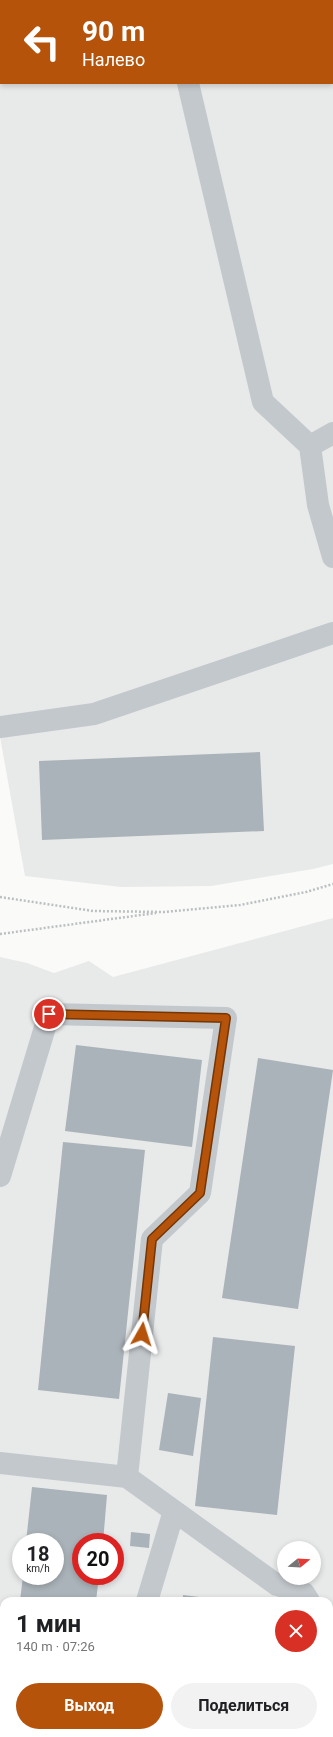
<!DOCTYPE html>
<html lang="ru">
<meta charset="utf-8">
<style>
body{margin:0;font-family:Roboto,sans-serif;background:#f2f2f2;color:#202124;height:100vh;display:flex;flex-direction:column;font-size:15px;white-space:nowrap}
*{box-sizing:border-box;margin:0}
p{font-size:13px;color:#757577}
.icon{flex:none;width:22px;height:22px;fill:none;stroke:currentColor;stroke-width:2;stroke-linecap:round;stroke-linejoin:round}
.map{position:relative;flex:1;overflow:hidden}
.side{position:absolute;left:0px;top:1597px;width:333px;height:140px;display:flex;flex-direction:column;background:#fff;border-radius:12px 12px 0 0;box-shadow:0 2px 6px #0003}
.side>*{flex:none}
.hud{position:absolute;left:0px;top:0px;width:333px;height:84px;box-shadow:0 2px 6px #0003;background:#b45309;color:#fff;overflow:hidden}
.needle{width:26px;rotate:72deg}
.tools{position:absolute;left:277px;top:1541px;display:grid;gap:8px}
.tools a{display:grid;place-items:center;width:44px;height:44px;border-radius:50%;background:#fff;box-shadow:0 2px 6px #0003;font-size:20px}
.speed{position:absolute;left:12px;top:1533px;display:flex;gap:8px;font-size:20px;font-weight:700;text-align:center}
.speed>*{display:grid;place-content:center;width:52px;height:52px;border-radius:50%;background:#fff;box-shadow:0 2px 6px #0003;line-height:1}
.speed small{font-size:10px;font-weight:400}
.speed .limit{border:6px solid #d22;background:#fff;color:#111}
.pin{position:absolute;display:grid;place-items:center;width:34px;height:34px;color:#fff;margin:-17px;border:2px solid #fff;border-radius:50%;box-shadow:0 1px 4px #0007}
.me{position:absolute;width:44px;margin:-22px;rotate:6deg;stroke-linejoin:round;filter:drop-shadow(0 0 3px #0008)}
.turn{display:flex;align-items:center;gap:14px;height:84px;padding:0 16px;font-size:18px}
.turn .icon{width:52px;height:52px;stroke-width:2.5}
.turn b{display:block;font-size:28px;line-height:34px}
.round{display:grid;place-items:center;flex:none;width:42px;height:42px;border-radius:21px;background:#f2f2f2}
.summary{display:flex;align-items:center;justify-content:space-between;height:68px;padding:0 16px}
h1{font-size:24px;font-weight:700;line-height:30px}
.button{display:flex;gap:8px;margin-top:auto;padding:8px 16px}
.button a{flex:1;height:46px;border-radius:24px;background:#b45309;color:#fff;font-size:16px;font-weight:700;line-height:46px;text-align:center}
.button a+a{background:#f2f2f2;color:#202124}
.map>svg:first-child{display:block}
.built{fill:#e8e9e9;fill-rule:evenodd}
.building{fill:#aab3b9}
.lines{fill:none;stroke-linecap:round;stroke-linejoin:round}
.path{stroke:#bbbfc2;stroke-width:2.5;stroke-dasharray:2 2;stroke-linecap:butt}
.minor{stroke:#c3c8cc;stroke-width:22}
.route-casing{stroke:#753606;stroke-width:10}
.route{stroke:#b45309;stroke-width:7}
</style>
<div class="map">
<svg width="333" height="1737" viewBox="0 0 333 1737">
<rect width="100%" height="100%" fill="#fafaf8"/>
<path class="built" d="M0,0H333V864L313,869L211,886L121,887L25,876L0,737ZM1,1H332V83H1Z
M333,918V1737H0V957L27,963L54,973L89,961L113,977ZM21,1542H55V1576H21ZM81,1542H115V1576H81ZM284,1548H314V1578H284ZM4,1601H329V1733H4Z"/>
<path class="building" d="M260,752L264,831L42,840L39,761Z
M76,1045L202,1060L192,1147L65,1131Z
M258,1058L333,1070L298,1309L222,1298Z
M63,1142L145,1150L119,1399L38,1390Z
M213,1337L295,1346L277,1515L195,1506Z
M168,1393L201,1398L193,1456L159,1450Z
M32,1487L107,1495L103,1542H81V1576H99L96,1601H20L23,1576H55V1542H26Z
M131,1532L150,1534L149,1548L130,1546Z
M183,1595L224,1600V1601H183Z
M6,1733H83L82,1737H6Z
M168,1733H248L247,1737H168Z"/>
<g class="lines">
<path class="path" d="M0,897L93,911L164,912L240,905L306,892L333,884
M0,934L156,913"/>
<path class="minor" d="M168,0V1
M188,83L263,402L310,446L333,433
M310,446L318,505L333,557
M0,727L94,714L333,633
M0,1176L49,1014L226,1018L200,1193L152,1239L127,1477L277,1585L304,1593L309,1601
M0,1463L127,1477
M147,1601L174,1511
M329,1626L333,1627
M91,1737V1733
M134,1737L135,1733
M307,1737V1733"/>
</g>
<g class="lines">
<g class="route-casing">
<path id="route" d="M49,1014L226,1018L200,1193L152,1239L142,1334"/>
</g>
<use href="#route" class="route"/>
</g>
</svg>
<div class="tools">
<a><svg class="needle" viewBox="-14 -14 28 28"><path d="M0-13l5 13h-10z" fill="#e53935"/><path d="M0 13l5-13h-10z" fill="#757577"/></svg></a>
</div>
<div class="speed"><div>18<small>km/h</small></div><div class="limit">20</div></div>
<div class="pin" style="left:49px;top:1014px;background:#d93025"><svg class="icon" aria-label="arrive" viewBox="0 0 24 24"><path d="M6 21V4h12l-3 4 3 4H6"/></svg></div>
<svg class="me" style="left:142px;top:1334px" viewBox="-20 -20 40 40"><path d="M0-17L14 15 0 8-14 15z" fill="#b45309" stroke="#fff" stroke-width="4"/></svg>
<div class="hud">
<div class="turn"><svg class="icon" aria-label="left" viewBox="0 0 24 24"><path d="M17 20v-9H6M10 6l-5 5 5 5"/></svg><div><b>90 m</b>Налево</div></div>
</div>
<section class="side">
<div class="summary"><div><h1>1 мин</h1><p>140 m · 07:26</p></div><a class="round" style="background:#d93025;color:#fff"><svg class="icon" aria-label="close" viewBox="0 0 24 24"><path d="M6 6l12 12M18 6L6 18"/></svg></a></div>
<div class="button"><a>Выход</a><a>Поделиться</a></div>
</section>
</div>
